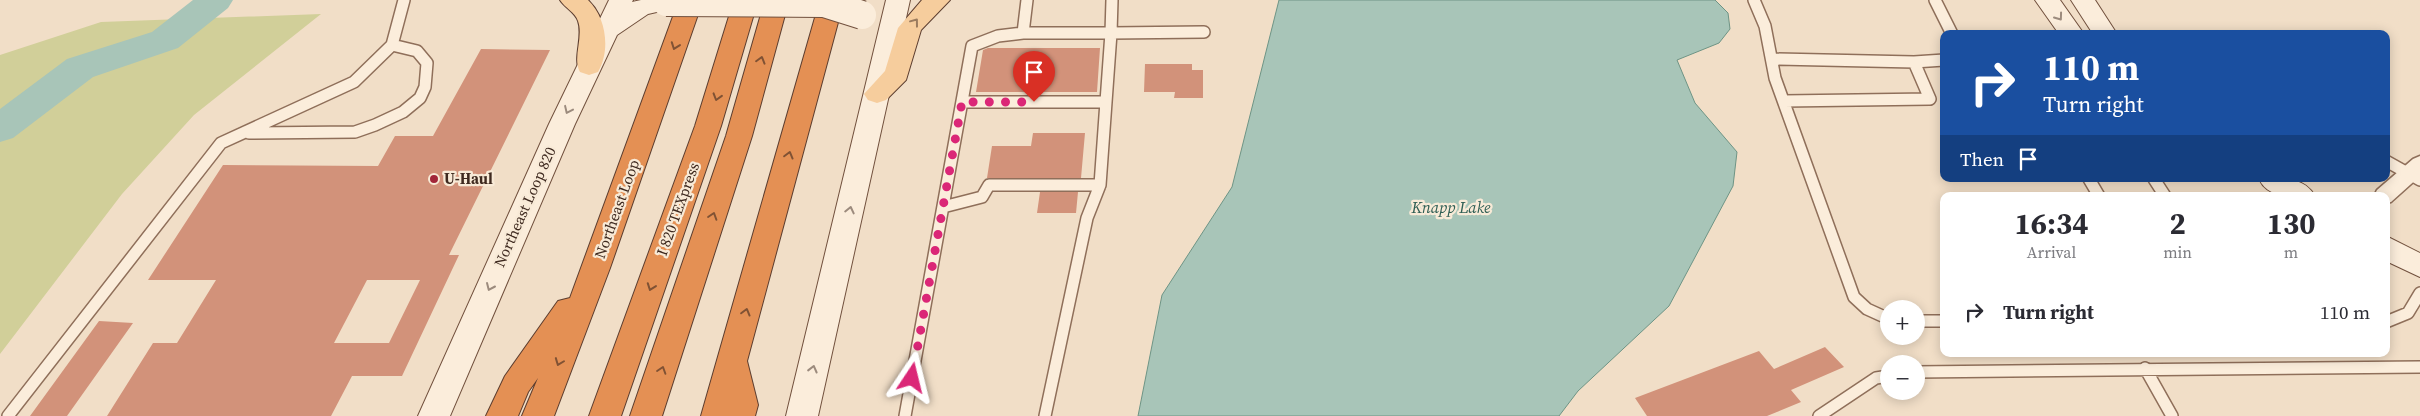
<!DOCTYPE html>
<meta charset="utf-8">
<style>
body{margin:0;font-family:"Source Serif 4",serif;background:#f2f2f3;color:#2b2b33;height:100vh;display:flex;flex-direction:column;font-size:19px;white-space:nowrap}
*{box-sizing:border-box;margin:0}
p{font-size:16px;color:#7c7c81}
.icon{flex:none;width:28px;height:28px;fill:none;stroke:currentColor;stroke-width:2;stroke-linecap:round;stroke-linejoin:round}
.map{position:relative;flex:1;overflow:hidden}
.sheet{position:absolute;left:1940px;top:192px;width:450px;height:165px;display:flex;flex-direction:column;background:#fff;border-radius:10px;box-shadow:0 2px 12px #0003}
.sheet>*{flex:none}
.banner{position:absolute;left:1940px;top:30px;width:450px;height:152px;border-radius:10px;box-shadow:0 2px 12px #0003;background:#1a4fa0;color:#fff;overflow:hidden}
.tools{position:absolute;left:1880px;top:300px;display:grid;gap:10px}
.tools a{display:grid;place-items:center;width:45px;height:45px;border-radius:50%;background:#fff;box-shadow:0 2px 12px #0003;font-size:25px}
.pin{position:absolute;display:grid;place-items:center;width:42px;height:42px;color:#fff;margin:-51px -21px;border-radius:50% 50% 50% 0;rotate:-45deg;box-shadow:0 0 5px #0007}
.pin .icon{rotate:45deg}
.me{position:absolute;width:55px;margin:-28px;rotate:10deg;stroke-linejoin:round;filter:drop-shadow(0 0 4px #0008)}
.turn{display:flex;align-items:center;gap:18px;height:105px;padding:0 20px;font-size:22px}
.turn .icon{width:65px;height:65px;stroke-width:2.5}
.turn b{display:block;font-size:35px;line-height:42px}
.then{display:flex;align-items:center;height:48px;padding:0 20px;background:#0003;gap:10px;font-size:19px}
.eta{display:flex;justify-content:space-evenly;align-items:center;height:85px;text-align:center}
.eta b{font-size:30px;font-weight:700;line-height:35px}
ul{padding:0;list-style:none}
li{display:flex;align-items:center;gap:15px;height:70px;padding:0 20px}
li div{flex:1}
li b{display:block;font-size:19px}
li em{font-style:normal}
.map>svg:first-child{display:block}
.green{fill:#d1cf99}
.water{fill:#a8c5b8;stroke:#6e9485}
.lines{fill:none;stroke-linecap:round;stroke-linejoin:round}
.river{fill:#a8c5b8;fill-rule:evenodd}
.building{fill:#d2927a;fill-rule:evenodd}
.lane-casing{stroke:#8f6f5a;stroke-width:14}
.street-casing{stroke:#8f6f5a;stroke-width:3}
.secondary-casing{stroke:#71503d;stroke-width:2}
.primary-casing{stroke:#5c3d2f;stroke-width:2}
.highway-casing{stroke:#5c3d2f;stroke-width:2}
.lane{stroke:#fbeddb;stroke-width:11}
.street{fill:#fbeddb;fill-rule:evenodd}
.secondary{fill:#fbeddb;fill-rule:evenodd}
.primary{fill:#f6cd9d;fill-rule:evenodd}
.highway{fill:#e49054;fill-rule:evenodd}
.secondary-bridge-casing{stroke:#71503d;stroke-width:30;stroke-linecap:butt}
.secondary-bridge{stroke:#fbeddb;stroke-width:28}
.oneway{stroke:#9c8b7d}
.oneway2{stroke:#9a7b5e}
.oneway3{stroke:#805234}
.route{stroke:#db2777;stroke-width:9;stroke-dasharray:0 16.2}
.poi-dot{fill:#a22639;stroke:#f8ead7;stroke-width:2}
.labels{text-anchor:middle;stroke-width:4.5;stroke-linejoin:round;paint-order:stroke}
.poi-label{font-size:15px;font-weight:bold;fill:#3e291f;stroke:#f8ead7;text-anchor:start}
.street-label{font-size:15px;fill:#3e291f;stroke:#f8ead7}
.water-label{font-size:16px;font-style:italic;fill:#2e5e54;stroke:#f8ead7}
</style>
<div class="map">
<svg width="2420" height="416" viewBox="0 0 2420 416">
<rect width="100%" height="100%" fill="#f1dec7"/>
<path class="green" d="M321,14L194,115L122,194L0,354V55L101,22Z"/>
<path class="water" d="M1279,0H1715L1728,13L1730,29L1719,43L1677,60L1695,103L1737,152L1733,186L1669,306L1578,391L1559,416H1138L1162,295L1232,187Z"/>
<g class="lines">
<path class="river" d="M193,0H233L228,8L178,48L93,77L13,138L0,142V109L67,59L152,32Z"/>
</g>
<path class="building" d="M988,48H1100L1097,92H976L983,50Z
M481,49L550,50L449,255H459L402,376H352L331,416H107L153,343H177L216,280H148L223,165L378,166L395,136H433ZM367,280H420L389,343H334Z
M1145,64H1192V70H1203V98H1174L1175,92H1144Z
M1033,133H1085L1081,178H987L992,146H1031Z
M1040,192H1078L1076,213H1037Z
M99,321L133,323L67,416H30Z
M1825,347L1844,367L1791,390L1801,402L1767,416H1647L1635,398L1759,351L1774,369Z"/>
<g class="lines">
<g class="lane-casing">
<path id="lane" d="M1754,0L1765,26L1775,78L1854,297L1867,309L1889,319
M1935,0L1952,34
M1023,33H1111L1112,0
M1773,59L1914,62L1930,99L1784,101
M1914,62L1944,60
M1106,102L1111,33L1204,32
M249,133L355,132L375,125L403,112L420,98L425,87L427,63L417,51L392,45
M2386,161L2420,180
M2089,179L2099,196
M2154,179L2165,196
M943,207L982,197L989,185H1100L1106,102H962
M1916,321H1944
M2386,322L2408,313L2420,293
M2145,368L2172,416
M1916,372L2420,367
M8,416L221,143L354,82L392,45L404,0
M905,416L972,46L998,36L1023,33L1027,0
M1045,416L1087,218L1100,185
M1819,416L1876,378L1889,376"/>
</g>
<g class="street-casing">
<path id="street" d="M2420,156V176L2391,202L2386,203V196H2374L2377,190L2413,159Z"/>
</g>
<g class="secondary-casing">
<path id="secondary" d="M609,0H633L632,2L641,0H677L678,2L674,8L648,14L617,35L575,124L450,416H418L549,124Z
M886,0H910L818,416H786Z
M2035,0H2060L2084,34H2059Z
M2071,0H2095L2117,34H2093Z
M2259,179C2279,179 2303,175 2315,196C2295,197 2269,200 2259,179Z
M2386,236L2420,253V277L2386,261Z"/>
</g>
<g class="primary-casing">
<path id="primary" d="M560,0H588C606,17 611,50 598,72L589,75L580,72C572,58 584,37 578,21C575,12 565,8 560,0Z
M922,0H950L921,30L906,80L886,100L877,103L868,100L864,94L885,71L898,28Z"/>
</g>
<g class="highway-casing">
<path id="highway" d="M679,0H703L610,268L554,416H522L538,378L528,392L518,416H486L505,376L558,301L570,298Z
M734,0H758L721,126L621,416H589L695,126Z
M765,0H789L752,136L662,416H630L726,136Z
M820,0H844L747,361L758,405L755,416H701Z"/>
</g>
<use href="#lane" class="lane"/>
<use href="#street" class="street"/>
<use href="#secondary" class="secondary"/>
<use href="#primary" class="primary"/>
<use href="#highway" class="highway"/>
<g class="secondary-bridge-casing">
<path id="secondary-bridge" d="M666,2L824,3L862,15"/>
</g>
<use href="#secondary-bridge" class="secondary-bridge"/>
</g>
<defs><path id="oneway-chevron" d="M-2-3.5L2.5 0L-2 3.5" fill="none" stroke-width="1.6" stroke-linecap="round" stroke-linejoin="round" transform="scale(1.25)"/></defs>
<g class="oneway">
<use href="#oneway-chevron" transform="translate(2059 17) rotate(54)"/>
<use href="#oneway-chevron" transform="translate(568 110) rotate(115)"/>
<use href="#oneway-chevron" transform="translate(850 210) rotate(-77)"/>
<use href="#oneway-chevron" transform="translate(490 287) rotate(114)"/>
<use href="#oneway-chevron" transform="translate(813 369) rotate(-76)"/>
</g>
<use class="oneway2" href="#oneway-chevron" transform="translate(915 22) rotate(-53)"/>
<g class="oneway3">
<use href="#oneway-chevron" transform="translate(675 46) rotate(110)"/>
<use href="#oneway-chevron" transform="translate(761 60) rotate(-74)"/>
<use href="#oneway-chevron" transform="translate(717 97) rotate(107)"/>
<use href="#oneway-chevron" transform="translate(789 155) rotate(-75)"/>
<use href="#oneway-chevron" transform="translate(713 216) rotate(-72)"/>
<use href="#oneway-chevron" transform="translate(651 287) rotate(110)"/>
<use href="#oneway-chevron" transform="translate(746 312) rotate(-75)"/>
<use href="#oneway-chevron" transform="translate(559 362) rotate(111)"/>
<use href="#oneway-chevron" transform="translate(662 370) rotate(-72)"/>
</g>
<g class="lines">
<path class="route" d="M912,378L962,102H1034"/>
</g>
<circle class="poi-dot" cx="434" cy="179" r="5"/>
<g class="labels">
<g class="poi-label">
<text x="444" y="184">U-Haul</text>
</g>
<g class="street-label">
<text transform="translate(525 207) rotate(-66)" y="5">Northeast Loop 820</text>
<text transform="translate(617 209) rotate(-70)" y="5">Northeast Loop</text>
<text transform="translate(678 209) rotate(-70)" y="5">I 820 TEXpress</text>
</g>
<g class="water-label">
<text x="1451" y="213">Knapp Lake</text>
</g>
</g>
</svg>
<div class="tools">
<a>+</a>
<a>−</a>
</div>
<div class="pin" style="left:1034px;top:102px;background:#d93025"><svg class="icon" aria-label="arrive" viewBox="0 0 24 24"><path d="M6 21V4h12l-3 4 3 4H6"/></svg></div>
<svg class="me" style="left:912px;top:378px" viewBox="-20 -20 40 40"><path d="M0-17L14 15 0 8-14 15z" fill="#db2777" stroke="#fff" stroke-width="4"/></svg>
<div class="banner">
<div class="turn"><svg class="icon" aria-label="right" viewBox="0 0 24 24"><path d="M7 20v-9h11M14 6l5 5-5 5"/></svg><div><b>110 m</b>Turn right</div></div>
<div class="then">Then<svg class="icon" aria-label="arrive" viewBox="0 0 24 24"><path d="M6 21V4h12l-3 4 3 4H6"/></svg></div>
</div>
<section class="sheet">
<div class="eta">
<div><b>16:34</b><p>Arrival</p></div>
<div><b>2</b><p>min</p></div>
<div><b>130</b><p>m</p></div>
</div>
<ul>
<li><svg class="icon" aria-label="right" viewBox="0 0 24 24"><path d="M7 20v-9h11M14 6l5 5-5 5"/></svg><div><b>Turn right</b></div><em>110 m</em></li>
</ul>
</section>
</div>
